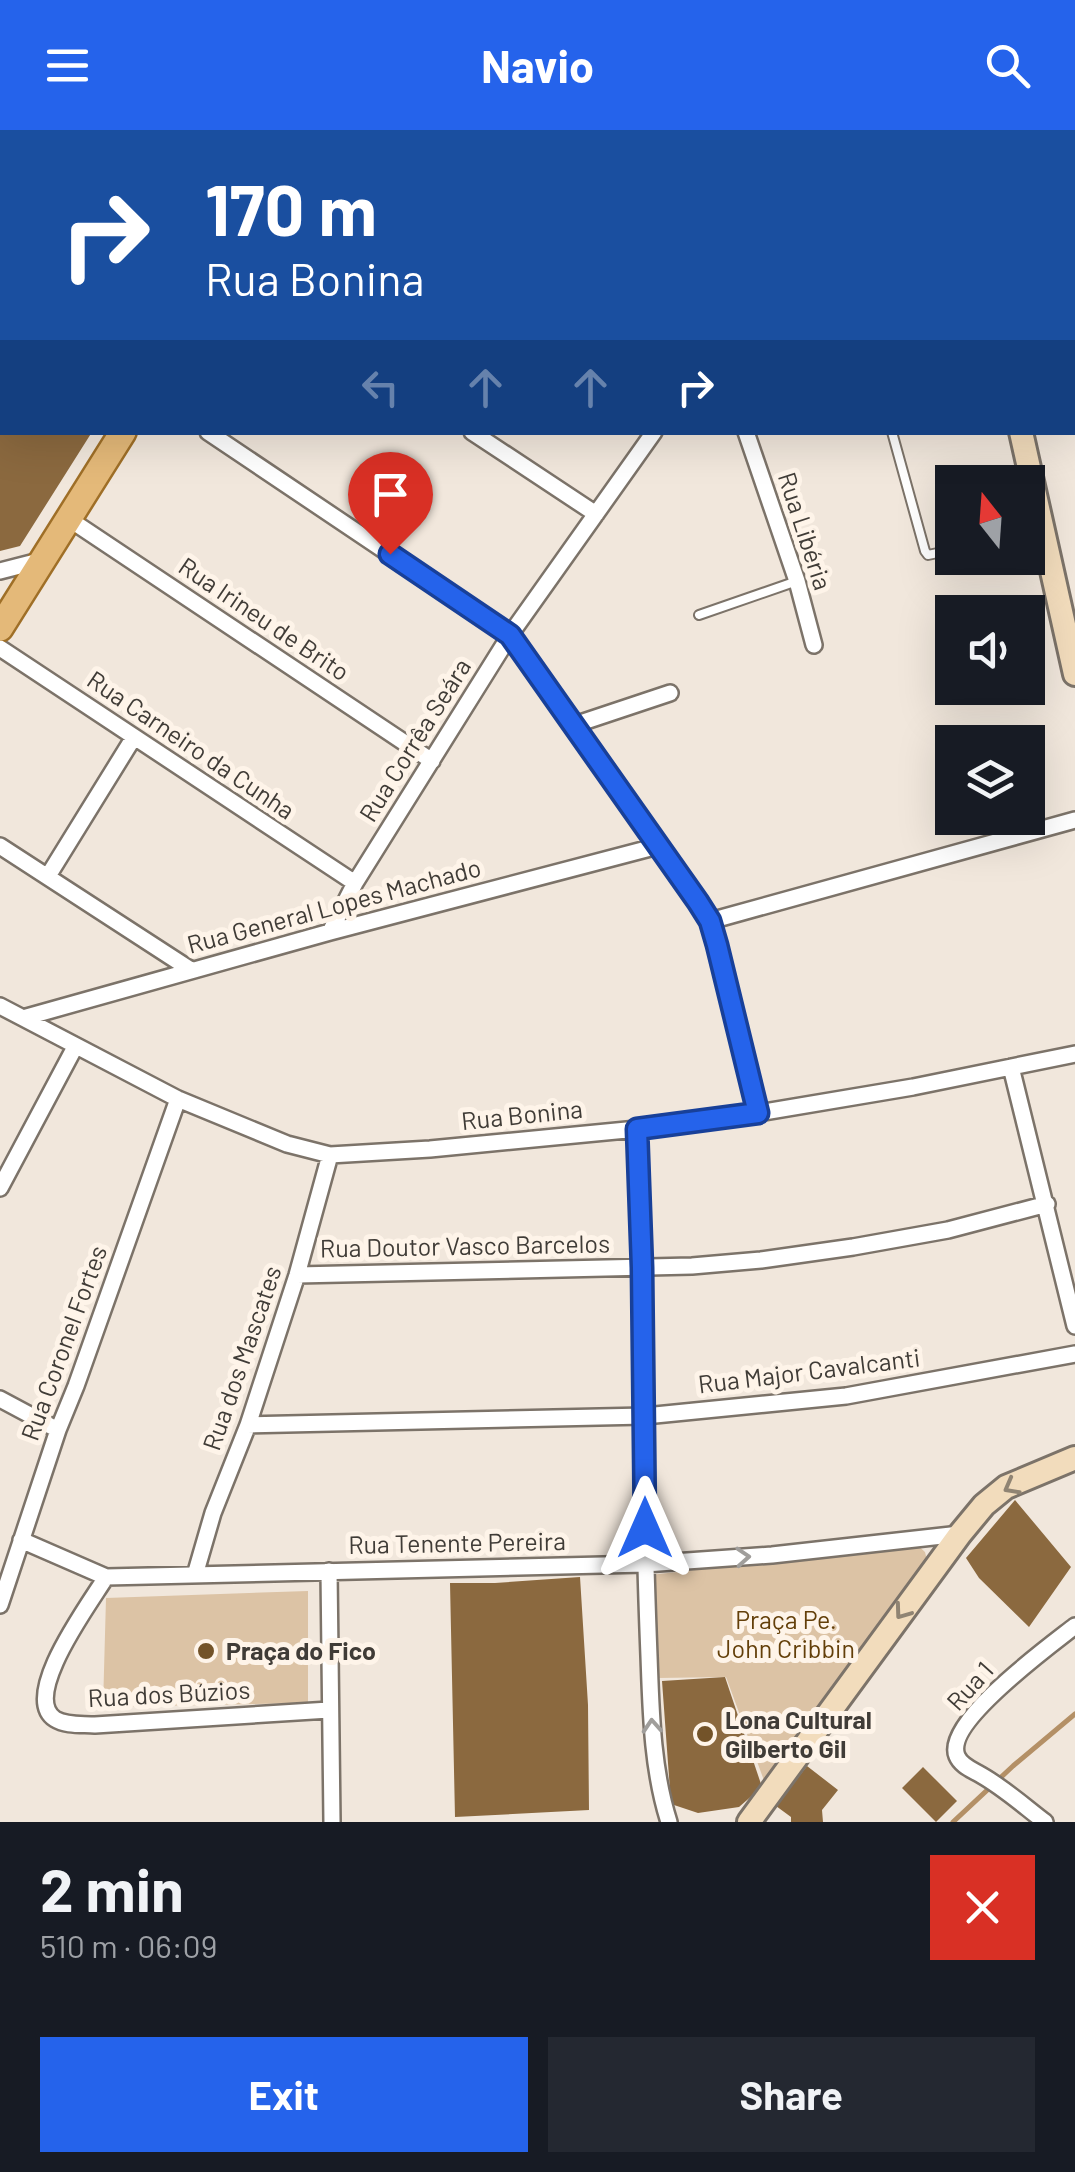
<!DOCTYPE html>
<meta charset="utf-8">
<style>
body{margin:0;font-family:Barlow,sans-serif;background:#242831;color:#f1f3f6;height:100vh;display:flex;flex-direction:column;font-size:38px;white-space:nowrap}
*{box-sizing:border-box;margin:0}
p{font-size:32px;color:#9ea1a6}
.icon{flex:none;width:55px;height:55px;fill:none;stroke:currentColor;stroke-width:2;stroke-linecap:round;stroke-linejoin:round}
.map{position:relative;height:1692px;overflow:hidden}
.details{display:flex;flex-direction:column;background:#171b24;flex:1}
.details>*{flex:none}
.guide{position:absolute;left:0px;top:0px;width:1075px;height:305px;box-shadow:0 10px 40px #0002;background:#1a4fa0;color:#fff;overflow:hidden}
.needle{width:65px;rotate:343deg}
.buttons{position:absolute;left:935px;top:335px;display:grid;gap:20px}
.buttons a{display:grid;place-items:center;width:110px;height:110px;border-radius:0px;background:#171b24;box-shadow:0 10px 40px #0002;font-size:50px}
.pin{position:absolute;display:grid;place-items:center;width:85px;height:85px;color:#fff;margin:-102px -42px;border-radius:50% 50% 50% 0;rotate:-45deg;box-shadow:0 0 10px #0007}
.pin .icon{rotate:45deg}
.me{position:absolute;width:110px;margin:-55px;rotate:0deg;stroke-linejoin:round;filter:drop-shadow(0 0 8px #0008)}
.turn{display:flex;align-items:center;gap:35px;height:210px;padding:0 40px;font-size:45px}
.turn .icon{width:130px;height:130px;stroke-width:2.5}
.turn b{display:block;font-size:70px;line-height:85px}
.lanes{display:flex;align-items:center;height:95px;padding:0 40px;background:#0003;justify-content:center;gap:50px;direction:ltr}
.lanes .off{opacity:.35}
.round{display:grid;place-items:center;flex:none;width:105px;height:105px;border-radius:0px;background:#242831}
.summary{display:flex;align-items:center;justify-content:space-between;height:170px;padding:0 40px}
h1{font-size:60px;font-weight:700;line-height:75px}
.primary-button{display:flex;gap:20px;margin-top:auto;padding:20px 40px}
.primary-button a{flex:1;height:115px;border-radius:0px;background:#2563eb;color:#fff;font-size:40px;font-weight:700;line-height:115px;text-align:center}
.primary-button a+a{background:#242831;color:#f1f3f6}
header{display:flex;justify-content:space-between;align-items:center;height:130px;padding:0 40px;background:#2563eb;color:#fff;font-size:45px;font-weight:700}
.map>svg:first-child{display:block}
.green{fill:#dcc3a5}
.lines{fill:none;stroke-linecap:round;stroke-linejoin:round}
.stream{stroke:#b49066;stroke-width:5}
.building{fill:#8b693f}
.lane-casing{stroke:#7c7369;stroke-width:12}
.street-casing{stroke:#7c7369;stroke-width:20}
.secondary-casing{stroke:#7c7369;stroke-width:28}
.primary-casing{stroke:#9f6f27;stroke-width:30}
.lane{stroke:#fff;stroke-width:8}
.street{stroke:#fff;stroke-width:15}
.secondary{stroke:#f2dcbc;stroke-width:22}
.primary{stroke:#e4b979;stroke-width:25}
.oneway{stroke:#908473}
.oneway2{stroke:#a09e9b}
.route-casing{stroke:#184099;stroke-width:25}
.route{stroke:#2563eb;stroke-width:18}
.poi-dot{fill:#735329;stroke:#fef4e9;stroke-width:4}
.labels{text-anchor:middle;stroke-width:10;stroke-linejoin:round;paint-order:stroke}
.street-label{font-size:25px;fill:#403c37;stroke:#fef4e9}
.park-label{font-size:25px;fill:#633f09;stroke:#fef4e9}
.poi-label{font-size:25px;font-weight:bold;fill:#403c37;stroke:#fef4e9;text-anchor:start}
</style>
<header><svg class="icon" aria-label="menu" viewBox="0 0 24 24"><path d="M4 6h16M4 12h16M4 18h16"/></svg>Navio<svg class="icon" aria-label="search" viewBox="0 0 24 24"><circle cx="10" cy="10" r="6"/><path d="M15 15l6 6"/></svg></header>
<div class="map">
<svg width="1075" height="1692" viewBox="0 0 1075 1692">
<rect width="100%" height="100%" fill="#f1e7dc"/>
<path class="green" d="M913,1411L925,1422L929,1438L766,1656L726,1547L658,1548L650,1445L775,1431Z
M308,1461V1573L103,1577L106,1468Z"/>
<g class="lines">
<path class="stream" d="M953,1692L1013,1636L1075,1584"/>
</g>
<path class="building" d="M0,302H92L20,416L0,421Z
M1015,1370L1071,1437L1029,1497L979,1448L966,1428Z
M580,1447L588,1575L589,1680L455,1687L450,1453H495Z
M725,1547L762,1657L739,1677L698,1683L671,1674L662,1551Z
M807,1636L838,1660L822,1680L823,1692H791V1687L776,1676Z
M923,1637L957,1671L936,1692L902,1658Z"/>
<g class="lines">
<g class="lane-casing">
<path id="lane" d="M224,0V2
M892,302L925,421L928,425L952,420
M699,485L797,451"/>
</g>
<g class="street-casing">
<path id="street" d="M32,0V2
M360,0L364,2
M1072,74L1075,73
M1072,159L1075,158
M208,302L510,505L710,791L758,983
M472,302L596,384
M746,302L797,451L814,515
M69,389L432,631
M0,441L43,430
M0,518L355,753
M574,595L670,563
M0,716L191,840
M48,746L134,607
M710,791L1075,690
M330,802L355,753L510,505L654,302
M0,876L178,969L287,1014L330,1025L430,1019L637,999L758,983L913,957L1075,924
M23,888L330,802L658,716
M1011,937L1075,1196
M637,999C641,1124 644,1248 645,1373C645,1424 647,1475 649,1526C651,1581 652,1639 669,1692
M0,1058L75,917
M297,1145L692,1136L761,1130L853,1117L948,1100L1047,1074
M0,1269L58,1300
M248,1295L645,1286L846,1266L1075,1224
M21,1410L106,1447L645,1434L772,1425L960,1404
M329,1441L332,1692
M195,1445L213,1383L248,1295L297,1145L330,1025
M106,1447C91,1472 20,1566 55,1589C66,1596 82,1594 95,1595L329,1580
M0,1475L58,1300L76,1256L178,969
M1045,1692C1024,1676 1004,1658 981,1645C973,1640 961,1636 957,1626C943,1593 1051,1515 1075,1496"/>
</g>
<g class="secondary-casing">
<path id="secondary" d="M863,0L865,2
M1021,302L1075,544
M749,1692L960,1404L984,1375L1006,1357L1075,1328"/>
</g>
<g class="primary-casing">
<path id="primary" d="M312,2L314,0
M0,498L123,302"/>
</g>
<use href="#lane" class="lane"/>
<use href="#street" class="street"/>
<use href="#secondary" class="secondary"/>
<use href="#primary" class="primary"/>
</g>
<defs><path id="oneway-chevron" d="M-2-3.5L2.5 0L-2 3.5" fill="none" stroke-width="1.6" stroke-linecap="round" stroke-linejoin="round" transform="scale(2.5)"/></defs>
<g class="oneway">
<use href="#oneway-chevron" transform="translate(1011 1357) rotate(151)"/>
<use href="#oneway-chevron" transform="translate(902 1482) rotate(126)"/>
</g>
<g class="oneway2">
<use href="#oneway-chevron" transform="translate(743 1427) rotate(-4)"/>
<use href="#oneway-chevron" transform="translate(652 1596) rotate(-94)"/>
</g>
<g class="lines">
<g class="route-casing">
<path id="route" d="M390,424L510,505L698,772L710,791L717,815L758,983L637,999L642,1138L645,1398"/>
</g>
<use href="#route" class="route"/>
</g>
<g class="poi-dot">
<circle cx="206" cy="1521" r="10"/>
<circle cx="705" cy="1604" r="10"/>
</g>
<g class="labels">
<g class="street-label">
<text transform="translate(805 401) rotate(72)" y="9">Rua Libéria</text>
<text transform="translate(264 489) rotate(34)" y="9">Rua Irineu de Brito</text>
<text transform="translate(415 610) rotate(-58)" y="9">Rua Corrêa Seára</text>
<text transform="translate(191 615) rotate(34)" y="9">Rua Carneiro da Cunha</text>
<text transform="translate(334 776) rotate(-15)" y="9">Rua General Lopes Machado</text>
<text transform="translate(522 985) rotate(-6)" y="9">Rua Bonina</text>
<text transform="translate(465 1116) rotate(-1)" y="9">Rua Doutor Vasco Barcelos</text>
<text transform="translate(64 1213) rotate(-70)" y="9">Rua Coronel Fortes</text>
<text transform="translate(242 1228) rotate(-71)" y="9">Rua dos Mascates</text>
<text transform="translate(809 1241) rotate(-7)" y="9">Rua Major Cavalcanti</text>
<text transform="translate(457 1413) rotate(-1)" y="9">Rua Tenente Pereira</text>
<text transform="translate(970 1556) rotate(-48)" y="9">Rua 1</text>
<text transform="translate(169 1564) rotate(-3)" y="9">Rua dos Búzios</text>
</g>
<g class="park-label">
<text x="786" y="1499">Praça Pe.<tspan x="786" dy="29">John Cribbin</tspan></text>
</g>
<g class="poi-label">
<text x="226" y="1530">Praça do Fico</text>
<text x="725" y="1599">Lona Cultural<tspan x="725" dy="29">Gilberto Gil</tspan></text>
</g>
</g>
</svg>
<div class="buttons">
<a><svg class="needle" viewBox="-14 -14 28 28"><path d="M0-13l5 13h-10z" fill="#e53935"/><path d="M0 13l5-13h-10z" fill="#9ea1a6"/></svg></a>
<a><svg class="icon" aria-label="sound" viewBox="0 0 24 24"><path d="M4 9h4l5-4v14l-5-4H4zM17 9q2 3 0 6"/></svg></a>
<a><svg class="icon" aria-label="layers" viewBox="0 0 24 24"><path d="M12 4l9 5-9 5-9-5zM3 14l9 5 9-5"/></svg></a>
</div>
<div class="pin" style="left:390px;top:424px;background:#d93025"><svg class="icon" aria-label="arrive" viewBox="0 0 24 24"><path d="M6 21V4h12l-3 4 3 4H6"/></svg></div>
<svg class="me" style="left:645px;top:1398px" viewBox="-20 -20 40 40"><path d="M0-17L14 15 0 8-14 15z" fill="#2563eb" stroke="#fff" stroke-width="4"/></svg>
<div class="guide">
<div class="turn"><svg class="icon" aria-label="right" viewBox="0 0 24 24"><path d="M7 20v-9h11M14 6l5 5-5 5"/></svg><div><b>170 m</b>Rua Bonina</div></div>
<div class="lanes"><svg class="icon off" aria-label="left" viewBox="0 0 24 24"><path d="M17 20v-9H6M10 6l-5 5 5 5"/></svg><svg class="icon off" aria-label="ahead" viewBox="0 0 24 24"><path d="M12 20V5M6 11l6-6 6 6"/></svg><svg class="icon off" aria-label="ahead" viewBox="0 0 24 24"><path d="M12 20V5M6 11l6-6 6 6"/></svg><svg class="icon" aria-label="right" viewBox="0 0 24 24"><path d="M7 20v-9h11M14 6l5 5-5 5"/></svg></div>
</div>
</div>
<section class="details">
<div class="summary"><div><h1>2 min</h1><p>510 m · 06:09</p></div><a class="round" style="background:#d93025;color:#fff"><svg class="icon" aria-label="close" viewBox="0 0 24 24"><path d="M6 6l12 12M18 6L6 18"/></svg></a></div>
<div class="primary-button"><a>Exit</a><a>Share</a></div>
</section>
